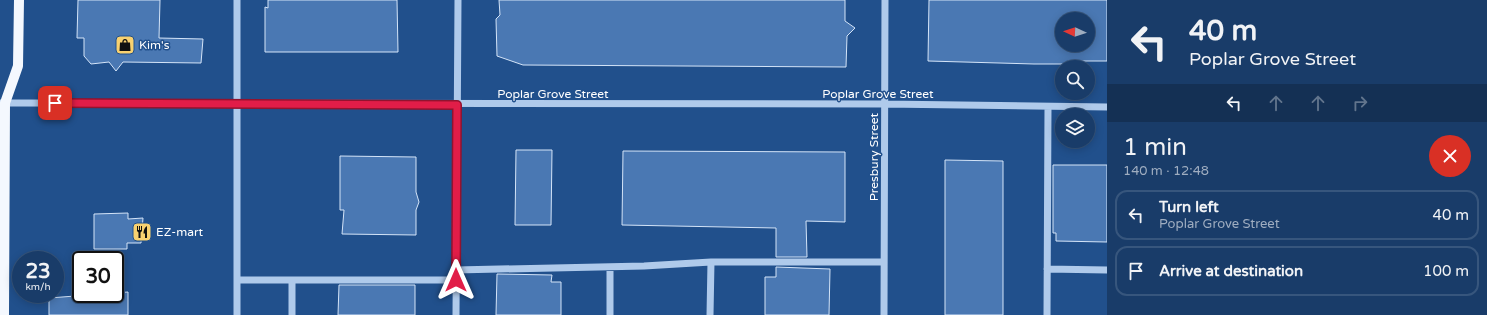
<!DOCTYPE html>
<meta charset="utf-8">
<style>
body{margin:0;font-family:"Varela Round",sans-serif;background:#22436f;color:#f1f3f6;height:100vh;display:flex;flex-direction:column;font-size:15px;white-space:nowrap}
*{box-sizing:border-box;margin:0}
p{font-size:13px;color:#9fadc0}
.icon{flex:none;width:22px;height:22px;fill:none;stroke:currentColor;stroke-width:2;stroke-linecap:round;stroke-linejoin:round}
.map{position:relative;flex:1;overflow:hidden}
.sheet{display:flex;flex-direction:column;background:#193c69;width:380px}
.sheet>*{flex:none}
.guide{background:#193c69;color:#f1f3f6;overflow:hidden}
.needle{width:26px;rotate:273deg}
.fabs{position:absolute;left:1055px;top:12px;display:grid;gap:8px}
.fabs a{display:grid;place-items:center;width:40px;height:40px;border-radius:50%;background:#193c69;box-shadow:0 2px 10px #0003,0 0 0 1px #37567d;font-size:20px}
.speed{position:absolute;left:12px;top:251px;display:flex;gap:8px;font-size:20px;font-weight:700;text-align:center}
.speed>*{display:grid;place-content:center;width:52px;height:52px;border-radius:50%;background:#193c69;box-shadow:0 2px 10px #0003,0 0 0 1px #37567d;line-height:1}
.speed small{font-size:10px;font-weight:400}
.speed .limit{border:2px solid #111;border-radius:6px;background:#fff;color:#111}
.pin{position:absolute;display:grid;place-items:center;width:34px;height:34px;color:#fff;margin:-17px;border-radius:8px;box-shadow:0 2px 6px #0006}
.me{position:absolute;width:44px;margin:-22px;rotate:0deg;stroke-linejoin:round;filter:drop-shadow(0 0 3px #0008)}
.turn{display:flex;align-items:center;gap:14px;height:84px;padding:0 16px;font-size:18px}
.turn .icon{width:52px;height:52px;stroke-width:2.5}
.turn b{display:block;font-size:28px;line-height:34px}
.lanes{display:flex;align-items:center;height:38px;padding:0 16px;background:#0003;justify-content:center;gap:20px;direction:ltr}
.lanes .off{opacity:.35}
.round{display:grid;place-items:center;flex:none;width:42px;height:42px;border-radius:21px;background:#22436f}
.overview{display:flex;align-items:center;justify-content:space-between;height:68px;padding:0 16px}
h1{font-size:24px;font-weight:600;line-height:30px}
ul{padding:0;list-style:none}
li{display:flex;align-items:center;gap:12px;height:50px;margin:0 8px 6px;padding:0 8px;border:2px solid #37567d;border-radius:12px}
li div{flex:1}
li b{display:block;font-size:15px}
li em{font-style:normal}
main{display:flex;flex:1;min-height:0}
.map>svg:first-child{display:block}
.building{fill:#4a78b3;stroke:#d4e4f8;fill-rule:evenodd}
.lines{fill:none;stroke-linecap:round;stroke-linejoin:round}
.minor{stroke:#afcaeb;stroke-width:7}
.major{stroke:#f4f8fe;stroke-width:10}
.route-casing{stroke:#92132f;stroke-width:10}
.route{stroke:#e11d48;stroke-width:7}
.labels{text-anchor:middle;stroke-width:3;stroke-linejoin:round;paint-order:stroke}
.poi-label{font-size:12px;fill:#fff;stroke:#21508c;text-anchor:start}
.street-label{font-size:12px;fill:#fff;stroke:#21508c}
</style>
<main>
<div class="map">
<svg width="1107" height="315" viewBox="0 0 1107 315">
<rect width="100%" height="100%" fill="#21508c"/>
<path class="building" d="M78,0H160L159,38L203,39L201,63L123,62L116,71L109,62L91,64L84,56V38H77Z
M268,0H397L398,52H265V7L268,8Z
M499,0H845V21L855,28L847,36L846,67L523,65L497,56L496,19L500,15Z
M929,0H1107V61H1068V64H1034L928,61ZM1062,19H1088V45H1062Z
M516,150H552L551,225H515Z
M623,151L845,152V222L806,221L807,257H776V228L622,225Z
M340,156L416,157V192L419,202L416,210V235L342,234L344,210H340Z
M945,160L1003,161V315H945Z
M1053,165H1107V242L1056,241V233H1053Z
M128,213V219L143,218L141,243H127V249H94V214Z
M776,267L830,269L829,315H765V277H776Z
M497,274L552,275L551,282H561V315H496Z
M339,285H415V315H338Z
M128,292V315H49V298Z"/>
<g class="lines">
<path class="minor" d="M1,103L885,104L1107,107
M1047,269L1107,270
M456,270L644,266L711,262H884
M237,280H456
M237,315V0
M292,315V280
M456,315L458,0
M610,315V267
M710,315L711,262
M884,315L885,0
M1047,315L1048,107"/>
<path class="major" d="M4,315L5,103L18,66L19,0"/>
</g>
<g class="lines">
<g class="route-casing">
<path id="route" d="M55,103L457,105L456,280"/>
</g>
<use href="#route" class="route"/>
</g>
<defs>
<g id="shop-square" transform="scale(1)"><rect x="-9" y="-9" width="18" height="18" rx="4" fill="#f8d170" stroke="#21508c"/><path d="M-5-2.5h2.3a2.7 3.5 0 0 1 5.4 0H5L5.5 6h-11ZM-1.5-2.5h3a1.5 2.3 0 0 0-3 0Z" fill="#111"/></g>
<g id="restaurant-square" transform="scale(1)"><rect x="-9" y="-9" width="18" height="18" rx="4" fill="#f8d170" stroke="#21508c"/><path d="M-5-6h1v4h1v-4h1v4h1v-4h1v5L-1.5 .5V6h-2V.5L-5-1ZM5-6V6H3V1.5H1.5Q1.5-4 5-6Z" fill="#111"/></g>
</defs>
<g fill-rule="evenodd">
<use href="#shop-square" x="125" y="45"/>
<use href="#restaurant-square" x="142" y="232"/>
</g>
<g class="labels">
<g class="poi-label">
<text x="139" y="49">Kim's</text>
<text x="156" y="236">EZ-mart</text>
</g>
<g class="street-label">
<text x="553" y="98">Poplar Grove Street</text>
<text x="878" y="98">Poplar Grove Street</text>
<text transform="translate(874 157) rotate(-90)" y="4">Presbury Street</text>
</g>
</g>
</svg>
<div class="fabs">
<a><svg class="needle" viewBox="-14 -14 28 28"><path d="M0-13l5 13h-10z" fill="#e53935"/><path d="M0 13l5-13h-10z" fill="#9fadc0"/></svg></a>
<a><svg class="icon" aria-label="search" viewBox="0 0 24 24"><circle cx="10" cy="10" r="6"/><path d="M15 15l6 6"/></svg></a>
<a><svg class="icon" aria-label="layers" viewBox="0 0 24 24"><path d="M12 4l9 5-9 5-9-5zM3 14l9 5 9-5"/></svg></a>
</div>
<div class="speed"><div>23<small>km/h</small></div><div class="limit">30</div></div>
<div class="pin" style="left:55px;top:103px;background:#d93025"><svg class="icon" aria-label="arrive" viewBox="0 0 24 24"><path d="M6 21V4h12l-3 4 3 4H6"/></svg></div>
<svg class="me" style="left:456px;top:280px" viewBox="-20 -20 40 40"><path d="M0-17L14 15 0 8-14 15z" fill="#e11d48" stroke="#fff" stroke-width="4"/></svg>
</div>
<section class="sheet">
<div class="guide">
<div class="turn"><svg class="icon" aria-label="left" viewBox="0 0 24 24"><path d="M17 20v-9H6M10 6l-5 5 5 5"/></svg><div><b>40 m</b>Poplar Grove Street</div></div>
<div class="lanes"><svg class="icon" aria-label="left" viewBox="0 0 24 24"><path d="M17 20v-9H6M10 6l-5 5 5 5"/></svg><svg class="icon off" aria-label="ahead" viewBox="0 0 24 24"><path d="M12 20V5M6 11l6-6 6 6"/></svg><svg class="icon off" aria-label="ahead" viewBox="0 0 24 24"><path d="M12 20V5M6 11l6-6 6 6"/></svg><svg class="icon off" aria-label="right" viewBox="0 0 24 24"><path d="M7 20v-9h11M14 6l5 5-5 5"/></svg></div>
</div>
<div class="overview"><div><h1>1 min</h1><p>140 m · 12:48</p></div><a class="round" style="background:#d93025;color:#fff"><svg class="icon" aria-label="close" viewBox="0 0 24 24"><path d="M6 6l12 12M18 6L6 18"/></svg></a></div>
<ul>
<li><svg class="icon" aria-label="left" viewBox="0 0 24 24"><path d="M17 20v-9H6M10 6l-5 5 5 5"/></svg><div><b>Turn left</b><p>Poplar Grove Street</p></div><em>40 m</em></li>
<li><svg class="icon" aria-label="arrive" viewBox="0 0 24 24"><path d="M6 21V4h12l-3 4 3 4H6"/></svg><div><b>Arrive at destination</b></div><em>100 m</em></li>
</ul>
</section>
</main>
